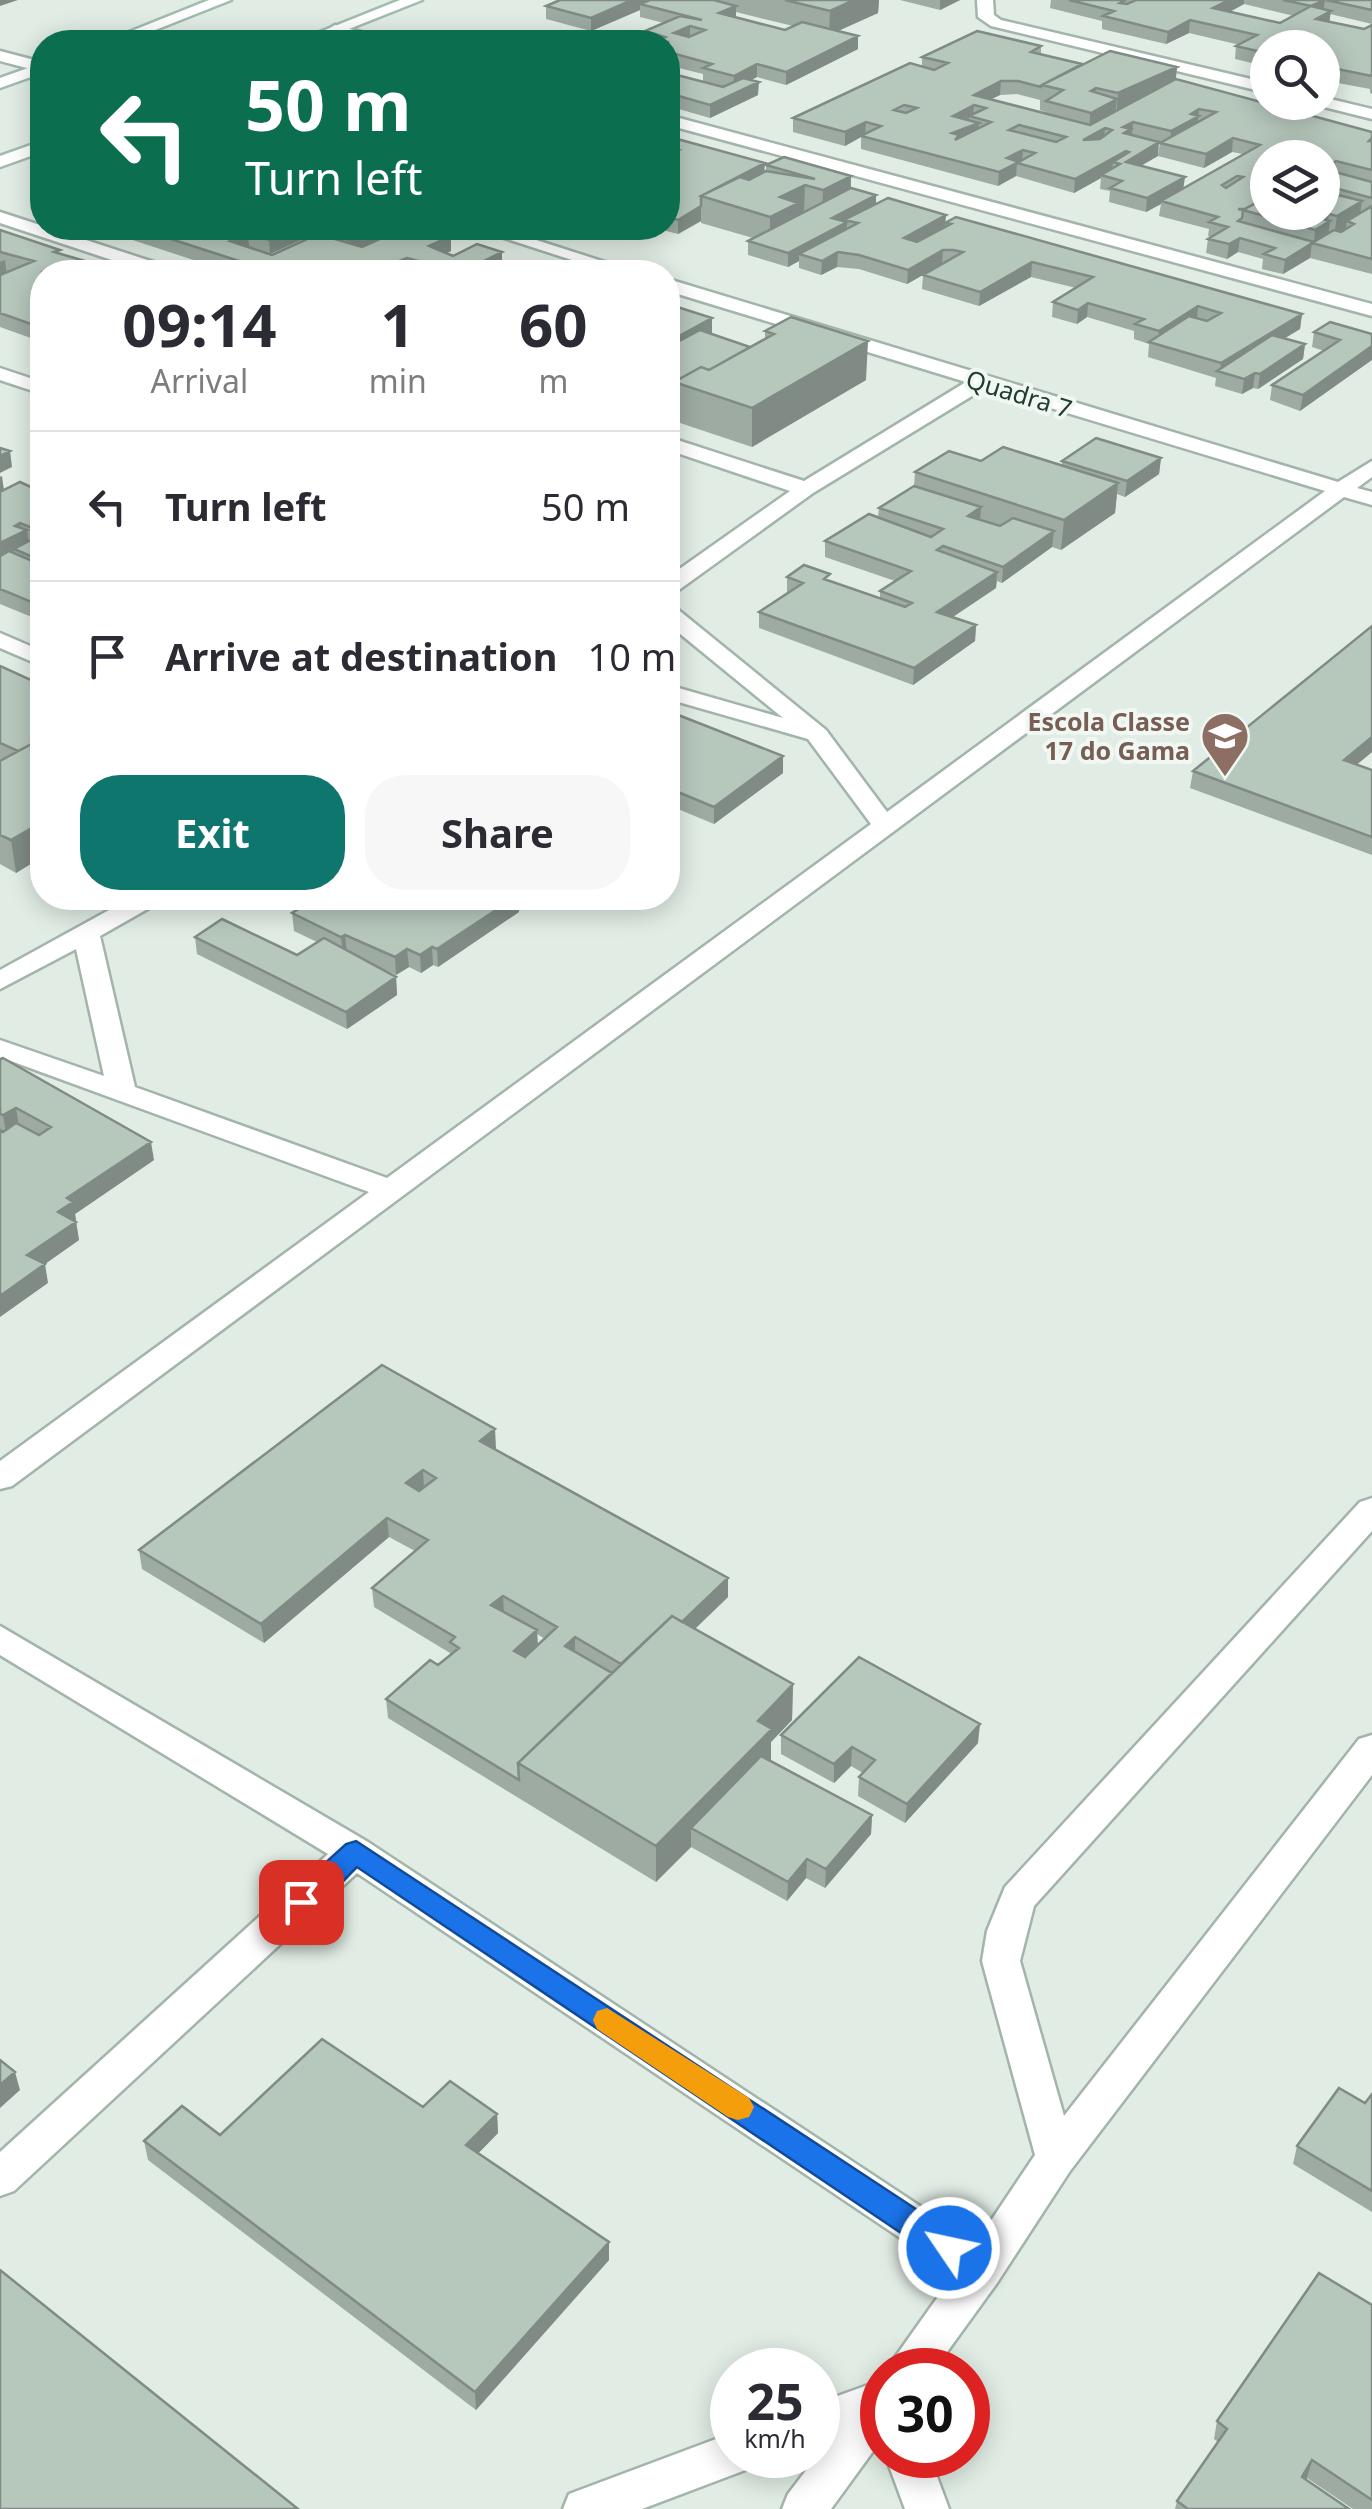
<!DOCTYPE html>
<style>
body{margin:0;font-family:"Noto Sans",sans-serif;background:#f7f7f7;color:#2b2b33;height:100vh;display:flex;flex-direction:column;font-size:38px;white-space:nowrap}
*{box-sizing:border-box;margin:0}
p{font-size:32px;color:#7c7c81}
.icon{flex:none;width:55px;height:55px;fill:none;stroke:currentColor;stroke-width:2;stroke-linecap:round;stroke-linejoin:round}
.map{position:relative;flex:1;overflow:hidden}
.panel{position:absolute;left:30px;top:260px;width:650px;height:650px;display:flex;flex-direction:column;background:#fff;border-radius:40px;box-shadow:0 5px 25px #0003}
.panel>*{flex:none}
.hud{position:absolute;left:30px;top:30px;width:650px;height:210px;border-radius:40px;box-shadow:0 5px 25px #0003;background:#0b6e4f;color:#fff;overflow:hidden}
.fabs{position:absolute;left:1250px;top:30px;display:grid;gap:20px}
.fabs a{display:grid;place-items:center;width:90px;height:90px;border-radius:50%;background:#fff;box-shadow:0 5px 25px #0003;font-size:50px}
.speed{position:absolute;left:710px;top:2348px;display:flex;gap:20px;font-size:50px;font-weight:700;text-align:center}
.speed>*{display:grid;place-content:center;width:130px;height:130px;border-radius:50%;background:#fff;box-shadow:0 5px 25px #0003;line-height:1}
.speed small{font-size:25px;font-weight:400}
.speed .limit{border:15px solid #d22;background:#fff;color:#111}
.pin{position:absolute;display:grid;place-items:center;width:85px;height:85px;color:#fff;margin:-42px;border-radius:20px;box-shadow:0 5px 15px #0006}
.me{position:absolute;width:110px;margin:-55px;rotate:304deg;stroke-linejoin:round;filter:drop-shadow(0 0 8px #0008)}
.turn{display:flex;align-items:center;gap:35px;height:210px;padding:0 50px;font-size:45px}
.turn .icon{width:130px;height:130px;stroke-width:2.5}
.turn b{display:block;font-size:70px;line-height:85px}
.eta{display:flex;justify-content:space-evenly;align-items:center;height:170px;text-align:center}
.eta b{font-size:60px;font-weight:700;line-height:70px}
.action{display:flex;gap:20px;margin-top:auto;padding:20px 50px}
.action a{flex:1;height:115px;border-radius:40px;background:#0f766e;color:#fff;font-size:40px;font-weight:700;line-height:115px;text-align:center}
.action a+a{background:#f7f7f7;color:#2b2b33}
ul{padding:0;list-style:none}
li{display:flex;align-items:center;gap:30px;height:150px;padding:0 50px;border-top:2px solid #e1e1e2}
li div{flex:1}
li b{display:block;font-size:38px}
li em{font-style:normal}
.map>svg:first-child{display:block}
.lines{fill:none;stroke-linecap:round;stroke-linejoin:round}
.street-casing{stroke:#a3b4aa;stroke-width:5}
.secondary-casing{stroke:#a1bbac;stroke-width:5}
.street{fill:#fff;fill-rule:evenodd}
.secondary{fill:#fff;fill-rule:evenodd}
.wall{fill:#9daba2;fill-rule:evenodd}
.shaded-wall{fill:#7f8b84}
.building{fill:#b6c7bc;stroke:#7f8b84;stroke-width:2.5;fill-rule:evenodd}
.route{fill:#1a73e8;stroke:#114b97;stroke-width:2.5}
.slow{fill:#f59e0b}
.labels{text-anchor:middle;stroke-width:8;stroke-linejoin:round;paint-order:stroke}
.far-street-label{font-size:25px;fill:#203d2e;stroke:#f1f8f3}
.far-education-label{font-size:25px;font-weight:bold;fill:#785e54;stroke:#f1f8f3;text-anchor:end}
</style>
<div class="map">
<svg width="1372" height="2509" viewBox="0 0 1372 2509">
<rect width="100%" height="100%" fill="#e0ece4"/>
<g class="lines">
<g class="street-casing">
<path id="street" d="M977,0H993L994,15L1001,20L1268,83V93L991,26L978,17Z
M335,25L387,39L389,42H365L329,33L327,30Z
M0,51L42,62V72L0,61Z
M1322,97L1372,109V119L1316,105L1314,102H1322Z
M668,115L1372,304V316L668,125Z
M0,212L172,268L174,272H148L0,223Z
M473,228H499L636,272H609Z
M668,279L1338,482L1372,461V477L1357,488L1372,492V505L1344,497L12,1486L0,1489V1461L369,1192L0,1057V1040L104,1076L76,949L0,989V970L131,898H162L158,903L100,936L135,1087L387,1178L871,824L808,739L668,699V685L783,718L668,624V606L676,608L826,730L887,812L1325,491L985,388L813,493L676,592L668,594V577L790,491L668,450V437L804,481L966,382L668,291Z
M0,368L42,382V394L0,380Z
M0,633L42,651V666L0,648Z
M1372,1498V1531L1034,1906L1020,1961L1064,2116L1359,1739L1372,1735V1775L1070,2171L997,2283L934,2370H886L954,2274L357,1873L14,2191L0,2196V2152L328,1854L0,1655V1626L368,1842L976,2243L1035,2155L982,1961L987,1931L1005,1887L1360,1502Z
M882,2380V2439L831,2509H782L788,2494L830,2439L818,2443V2403Z
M732,2433V2455H754L748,2469L642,2509H563L569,2494Z
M885,2455H929L949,2509H905Z"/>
</g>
<g class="secondary-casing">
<path id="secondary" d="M209,0H231L125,42H104Z
M400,0H422L316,42H295Z
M42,63V73L0,88V78Z
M42,141V152L0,167V156Z"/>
</g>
<use href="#street" class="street"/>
<use href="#secondary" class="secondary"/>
</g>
<path class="wall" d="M560,0H879L878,13L838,31L858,36V49L786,85L757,77L751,80L758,95L710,118L668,106V77L724,87L703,81V74L671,66V72L668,74V42H645V31L664,23L640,17V10L591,31L546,19V6ZM736,12L793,26L785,30L736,17Z
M900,0H960L940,10Z
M1051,0H1244V4L1230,12L1280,23L1294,16L1244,4V0H1372V24L1330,14L1329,22L1364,29L1372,25V94L1370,93V89L1322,80V48H1268V61L1263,60L1256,64L1235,59L1236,46L1240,45L1189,33L1166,44L1102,29V21L1050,8Z
M1041,46V54L1082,64L1177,67L1176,79L1372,132V274L1310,258L1283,274L1262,269L1263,259L1238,252L1227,259L1206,253L1208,239L1211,237L1208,236L1209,229L1159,216L1161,204L1146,212L1109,202L1110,191L1100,189L1101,178L1074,193L1016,176L998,186L861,149V137L845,146L793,132V118L922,66V57ZM1017,94L1040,100V110L1045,112V113L991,99L1000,95ZM1151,140L1160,142L1158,156L1204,168L1232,152L1243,154L1183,189L1141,166L1158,156ZM1268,158H1322V212H1268Z
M668,138L764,172H766V165L851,176V188L876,195V204L1302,314L1300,329L1285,338L1305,344L1303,359L1258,389L1253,388L1242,394L1215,386L1216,378L1148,357L1149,344L1134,339V331L1087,317L1077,324L1052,317L1053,302L1076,288L1031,277L979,306L922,289L923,275L907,284L859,269L837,267L821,275L799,268V261L788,267L748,255V241L753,238L701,223V221L678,234L654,228H668Z
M96,228H189L193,229L197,228H326L270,254L272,255L324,236V232L374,241L451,236V251L446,253L502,266L518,272H230Z
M0,230L60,254L123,272H42V342L0,327Z
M668,304L712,333L710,334L750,347L765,338V331L791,317L866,380L752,447L674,421V417L668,414Z
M1314,332L1372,334L1300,411L1270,400L1272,385L1324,351L1312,347Z
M1161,458L1159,474L1125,497L1117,494L1115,513L1061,550L1052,547L1002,583L997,581L996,588L953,617L976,625L975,641L913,685L759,628V612L787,593V577L830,581L880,598V591L895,581L825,557V541L878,517L879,508L914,486L915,472L981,461L1062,466V461Z
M0,475L4,490L42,492V619L39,620L0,604Z
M1372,626V752L1357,764L1372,770V855L1190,788L1193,771Z
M0,666L42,685V857L16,873L0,864V761L2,760L0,759Z
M668,711L783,756V773L714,824L673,807V802L668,799Z
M286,898H519V912L438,967L433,965L421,973L409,967L396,975L367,962L396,977L397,995L347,1029L197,954L195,937L297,955L317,942L294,931L292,913L304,906Z
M0,1060L154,1160L75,1214L79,1240L44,1264L48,1283L0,1130Z
M496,1448L495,1449L728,1597L695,1629L793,1684L792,1720L771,1742V1761L872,1815L871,1834L825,1888L806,1878L787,1901L691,1847L656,1882L388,1718L386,1699L438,1665L450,1654V1653L374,1607L372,1588L415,1551L389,1537L264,1643L142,1569L139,1550ZM537,1634L545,1639L538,1646Z
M781,1735L978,1743L905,1823L858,1796L859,1777L863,1773L851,1766L834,1783L781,1754Z
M1372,2094V2212L1293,2164L1297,2146L1365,2103Z
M423,2107L497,2114L498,2133L478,2153L609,2242V2260L476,2410L148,2160L144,2141L220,2135Z
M1372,2305V2509H1353L1307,2478L1306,2480L1349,2509H1175L1177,2501L1218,2442L1214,2439L1217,2421Z"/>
<path class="shaded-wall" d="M0,0H18L0,6Z
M632,0H662L640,4V10L591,31V18Z
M854,0H879L878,13L829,35L830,11Z
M940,0H960L940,10Z
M1229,0H1244V4L1212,21L1213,8Z
M1325,0L1323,13L1311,6Z
M736,6V18L719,13Z
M1331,11L1329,24L1316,19Z
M1190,20L1189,33L1166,44L1168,32Z
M690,26V39L674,33Z
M858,36V49L786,85V72Z
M1265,47L1263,60L1256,64L1257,51Z
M671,59V72L668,74V61Z
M757,64V77L733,89L734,76Z
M1177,67L1174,92L1116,119L1118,93Z
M1001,81L1000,95L977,106L974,105L973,117L969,116V121L953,116L974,95Z
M759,82L758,95L710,118V105Z
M1096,88L1094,111L1117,99L1114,124L1105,130L1103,142L1083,140L1089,137L1091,91Z
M1199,109L1197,130L1170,145L1171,131L1191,114Z
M866,122L865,135L861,136V137L845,146V132Z
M1133,122L1132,136L1129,143L1123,127Z
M979,123L978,136L959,144L952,133Z
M1233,138L1232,152L1204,168L1206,154Z
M1159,142L1158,156L1124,175L1126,162Z
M1023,150L1022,164L1017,163L1016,176L998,186L999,172L1007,158Z
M1126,151L1124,164L1113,162L1112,171L1101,175V178L1074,193L1075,179Z
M1336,161L1330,201L1322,205V181L1325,168Z
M765,163L764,177L728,204L736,178Z
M851,176L850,202L822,216L823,190Z
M1185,177L1183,191L1161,201V204L1146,212L1147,198Z
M805,185L804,211L770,243V217L780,197Z
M876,195V209L847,222V236L799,254V261L788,267V253L832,218Z
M1362,201L1358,228L1354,224L1347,221L1345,236L1333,243L1337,216Z
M701,206V221L678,234V220Z
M1329,214L1328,222L1330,221L1327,247L1314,244L1315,230L1322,219Z
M946,215L945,229L904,253V238Z
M296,228L326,229L270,254L269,240Z
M374,230V245L352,255L351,241Z
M248,233L249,247L230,241Z
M451,236V251L430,261L429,246Z
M1240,238L1238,252L1227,259L1229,244Z
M1312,243L1310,258L1283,274L1285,260Z
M943,250L942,264L907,284L908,270Z
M502,252V266L490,272L484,261Z
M838,252L837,267L821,275L822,261Z
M407,258V272H370Z
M5,260L7,275L0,277V262Z
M1032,262L1031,277L979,306L980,292Z
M1088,303L1087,317L1077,324L1078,310Z
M1198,306L1197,321L1157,346L1159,331Z
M1302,314L1300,329L1226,374L1220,372L1221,363Z
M712,318V333L668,357V342Z
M868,341L866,380L752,447V408Z
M1305,344L1303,359L1258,389L1260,374Z
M1372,346V360L1300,411L1303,395Z
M1255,373L1253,388L1242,394L1244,379Z
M10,451L12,467L0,473V456Z
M1161,458L1159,474L1125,497L1127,481Z
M2,476L4,491L0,493V477Z
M1118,483L1115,513L1061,550L1064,520Z
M981,507L980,523L968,516Z
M20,523L22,533L27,530L29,546L14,549V554L0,561V543L15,526Z
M1054,531L1052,547L1002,583L1003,567Z
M997,572L996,588L936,628L937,612Z
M42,601V619L39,620L36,604Z
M976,625L975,641L913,685L914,668Z
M1372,737V752L1342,777L1344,760Z
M783,756V773L714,824V807Z
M42,822V857L16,873L11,840Z
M514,898H519V912L438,967L437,949Z
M345,935L347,953L343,955L341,937Z
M432,947L433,965L421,973L420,955Z
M407,949L409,967L396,975L395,957Z
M396,977L397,995L347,1029L346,1012Z
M16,1108L19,1127L6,1133L3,1115Z
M151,1142L154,1160L75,1214L76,1220L61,1230L58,1212L67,1198Z
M76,1222L79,1240L31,1274L27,1255Z
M45,1264L48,1283L0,1317V1296Z
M495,1429L496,1448L481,1459L480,1441Z
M423,1470L424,1489L408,1502L406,1483Z
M387,1518L389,1537L264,1643L261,1624Z
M728,1578V1597L632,1689V1670Z
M503,1596L504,1615L491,1605Z
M537,1630L538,1649L515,1670L514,1651Z
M575,1637V1656L565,1646Z
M793,1684L792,1720L771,1742V1765L691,1828V1847L656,1882V1846L758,1721Z
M980,1724L978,1743L905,1823L907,1804Z
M852,1747L851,1766L834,1783V1764Z
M872,1815L871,1834L825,1888L826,1869Z
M807,1859L806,1878L787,1901L788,1882Z
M15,2072L20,2090L0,2108V2085Z
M497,2114L498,2133L468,2164L466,2145Z
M609,2242V2260L476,2410L475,2392Z
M1312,2460L1307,2478L1297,2495L1302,2477Z"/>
<path class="building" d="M560,0H632L591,18L546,6Z
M650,0H714L736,6L719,13L785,30L802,22L858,36L786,72L757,64L734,76L703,68L712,64L668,52V42H651L665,37L645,31L680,16L702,20L640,4ZM690,26L705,30L689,37L674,33Z
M785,0H854L830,11Z
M1069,0H1126L1120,3L1127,4L1136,0H1229L1213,8L1280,23L1311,6L1331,11L1316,19L1364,29L1372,25V76L1322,66V48L1265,47L1257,51L1236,46L1257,35L1190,20L1168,32L1103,16L1114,11Z
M1283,0H1325L1311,6Z
M1326,0H1372V10Z
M977,31L1041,46L1031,52L1082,64L1042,85L1041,87L1018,81H1001L974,95L1090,125L1176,79L1372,132V138L1369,141H1372V170L1336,161L1325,168L1322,167V158H1268V196L1245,209H1238L1243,210L1242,218L1238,221L1314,242L1285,260L1264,254L1275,248L1240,238L1229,244L1208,239L1228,227L1209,222L1218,217L1161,201L1260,145L1233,138L1206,154L1160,143L1216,112L1199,109L1191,114L1199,116L1171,131L1133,122L1123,127L1131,129L1124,133L1159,142L1126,162L1185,177L1147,198L1110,188L1122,181L1101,175L1120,164L1113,162L1129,152L1126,151L1075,179L1017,163L1035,153L1023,150L1007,158L1019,162L999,172L861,136L881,126L866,122L845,132L793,118L910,63L934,70L948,63L922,57ZM904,105L917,108L906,113L894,110ZM974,105L986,108L969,116L991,122L955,140L959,135L952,133L979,123L953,116ZM1019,125L1066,137L1056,142L1009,130ZM1105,128L1112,130L1100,139L1083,140ZM1237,176L1243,177L1226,188L1222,185Z
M1110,51L1177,67L1118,93L1096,88L1091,91L1117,99L1091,113L1046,101L1063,90L1042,85Z
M677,75L723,87L743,78L759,82L710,105L668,93V77L670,78Z
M670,137L765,163L701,196V206L678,220L668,217V178L675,175L669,173L674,169L668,167V156L679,150L668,147V138Z
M784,157L851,176L823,190L805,185L780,197L798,203L770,217L701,196L740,177L749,180L766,171L815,179L766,165Z
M1324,169L1372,182V198L1331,187L1333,175L1322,172Z
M1322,172L1333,175L1322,181Z
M851,188L876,195L832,218L847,222L788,253L748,241Z
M1322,191L1362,201L1337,216L1329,214L1322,219L1330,221L1315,230L1243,210L1268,196V212H1322Z
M888,198L946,215L904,238L917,242L951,224L945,223L956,217L1302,314L1221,363L1149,342L1189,316L1207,321L1221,313L1198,306L1159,331L1135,324L1144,319L1088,303L1078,310L1053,302L1093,277L1032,262L980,292L923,275L963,252L953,250H943L908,270L859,255L838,252L822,261L799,254L858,223L844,220Z
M1372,206V259L1312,243L1334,230L1341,232L1354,224L1347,221Z
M137,228H189L193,229L197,228H296L269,240L248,233L230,241L272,255L318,234L362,247L404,228H422L451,236L429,246L453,256L477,244L502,252L484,261L518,272H416L434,265L407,258L370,272H273Z
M334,228H365L374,230L351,241L324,232Z
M0,230L60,250L54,252L123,272H42V328L0,313V275L34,261L0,252Z
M668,304L712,318L668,342Z
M791,317L868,341L752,408L674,382L701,367L709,370L774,334L765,331Z
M1330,322L1372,334V346L1303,395L1272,385L1340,340L1314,332Z
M700,330L750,347L709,370L701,367L674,382V401L668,399V347Z
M1272,335L1305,344L1260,374L1255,373L1244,379L1217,371Z
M1096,438L1161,458L1127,481L1062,461Z
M1003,447L1118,483L1064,520L915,472L949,451L981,461Z
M0,448L10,451L0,456Z
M20,482L42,492V532L20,523L15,526L27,530L0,543V492Z
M914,486L981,507L968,516L1000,526L1013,518L1054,531L1003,567L943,546L937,550L997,572L937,612L976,625L914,668L759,612L803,583L787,577L804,565L830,574L824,579L905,607L912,603L880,591L911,571L825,541L869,514L931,537L943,529L879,508Z
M42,534V561L14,549Z
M9,551L42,565V601L36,604L0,589V554L2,555Z
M1372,626V737L1344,760L1372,770V837L1193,771Z
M0,666L42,685V741L39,740L18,751L0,743Z
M668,711L783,756L714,807L673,790L678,787L668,782Z
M39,740L42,741V822L11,840L0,835V761Z
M317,898H514L437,949L432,947L420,955L407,949L395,957L345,935L341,937L292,913Z
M222,919L297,955L324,938L396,977L346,1012L195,937Z
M3,1058L151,1142L67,1198L73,1202L58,1212L76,1222L27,1255L45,1264L0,1296V1130L3,1132L16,1123L39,1135L51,1127L16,1108L3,1115L0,1114V1060Z
M382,1365L495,1429L480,1441L728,1578L682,1622L672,1616L621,1664L575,1637L565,1646L612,1673L518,1763L519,1780L386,1699L430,1660L438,1665L459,1648L450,1642L455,1637L372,1588L428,1540L387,1518L261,1624L139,1550ZM423,1470L436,1478L419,1491L406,1483ZM503,1596L557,1627L525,1657L514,1651L537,1630L491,1605Z
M672,1616L793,1684L758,1721L772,1729L656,1846L518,1763Z
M859,1657L980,1724L907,1804L859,1777L875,1760L852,1747L834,1764L781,1735Z
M761,1756L872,1815L826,1869L807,1859L788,1882L691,1828Z
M322,2039L423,2107L450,2081L497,2114L466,2145L609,2242L475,2392L144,2141L182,2106L220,2135Z
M0,2060L15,2072L0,2085Z
M1339,2088L1365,2103L1372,2094V2191L1297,2146Z
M0,2270L298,2509H0Z
M1319,2273L1372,2305V2500L1312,2460L1302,2477L1349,2509H1188L1177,2501L1227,2429L1217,2421Z"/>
<path class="route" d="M356,1841L960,2238L965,2248L960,2258L949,2262L938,2258L357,1867C340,1883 315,1918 291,1910L286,1902L291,1894L346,1844Z"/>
<path class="slow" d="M607,2008L749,2098L754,2107L749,2117L738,2120L728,2117L597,2029L593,2020L597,2011Z"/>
<defs>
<g id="school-pin" transform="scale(2.5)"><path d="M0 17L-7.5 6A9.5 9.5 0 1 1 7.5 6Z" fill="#8d6e63" stroke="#f1f8f3"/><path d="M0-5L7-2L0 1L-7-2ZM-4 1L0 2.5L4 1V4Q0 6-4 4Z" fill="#fff"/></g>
</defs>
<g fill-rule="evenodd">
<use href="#school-pin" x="1225" y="736"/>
</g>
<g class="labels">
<g class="far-street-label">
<text transform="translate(1019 394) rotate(17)" y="9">Quadra 7</text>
</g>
<g class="far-education-label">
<text x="1190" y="731">Escola Classe<tspan x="1190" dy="29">17 do Gama</tspan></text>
</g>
</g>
</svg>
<div class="fabs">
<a><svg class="icon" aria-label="search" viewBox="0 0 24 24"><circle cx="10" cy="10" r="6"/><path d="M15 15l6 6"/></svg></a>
<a><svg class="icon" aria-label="layers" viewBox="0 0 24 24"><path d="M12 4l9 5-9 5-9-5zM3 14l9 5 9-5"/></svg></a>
</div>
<div class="speed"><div>25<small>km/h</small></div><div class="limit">30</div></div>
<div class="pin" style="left:301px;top:1902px;background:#d93025"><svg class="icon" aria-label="arrive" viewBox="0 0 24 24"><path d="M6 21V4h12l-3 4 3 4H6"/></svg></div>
<svg class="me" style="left:949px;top:2248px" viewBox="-20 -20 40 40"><circle r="17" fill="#1a73e8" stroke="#fff" stroke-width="3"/><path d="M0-11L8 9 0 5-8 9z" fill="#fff"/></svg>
<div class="hud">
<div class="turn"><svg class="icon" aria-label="left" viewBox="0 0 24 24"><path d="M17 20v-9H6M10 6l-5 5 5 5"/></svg><div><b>50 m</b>Turn left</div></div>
</div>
<section class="panel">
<div class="eta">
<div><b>09:14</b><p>Arrival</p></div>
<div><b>1</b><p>min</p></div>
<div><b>60</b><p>m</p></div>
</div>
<ul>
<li><svg class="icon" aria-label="left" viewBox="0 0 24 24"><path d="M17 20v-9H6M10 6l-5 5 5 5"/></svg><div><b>Turn left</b></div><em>50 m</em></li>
<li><svg class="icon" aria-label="arrive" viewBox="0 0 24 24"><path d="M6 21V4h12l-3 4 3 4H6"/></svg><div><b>Arrive at destination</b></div><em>10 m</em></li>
</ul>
<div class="action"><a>Exit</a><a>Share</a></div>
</section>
</div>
